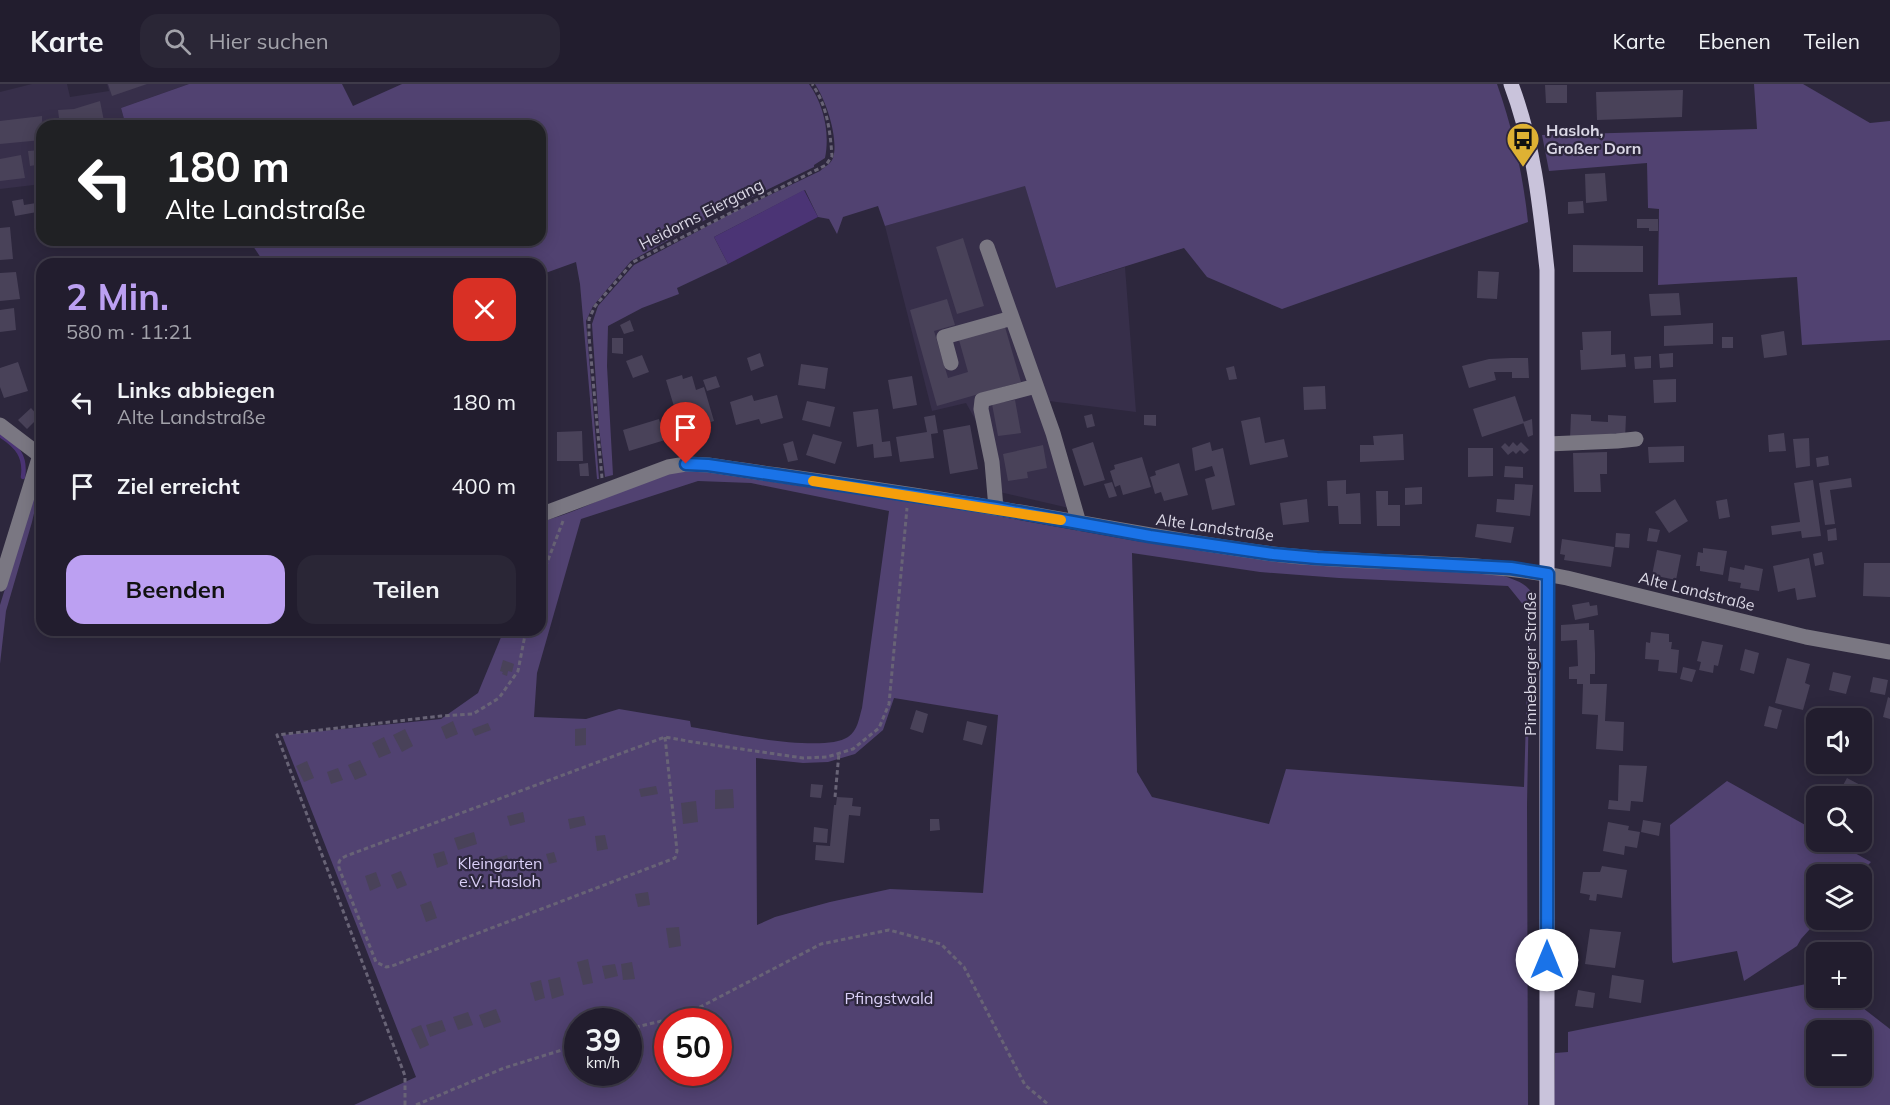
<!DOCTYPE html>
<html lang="de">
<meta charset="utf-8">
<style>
body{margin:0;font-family:Mulish,sans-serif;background:#2a2636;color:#f1f3f6;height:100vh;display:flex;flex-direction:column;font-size:22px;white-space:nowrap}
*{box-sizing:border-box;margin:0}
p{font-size:20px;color:#a2a2aa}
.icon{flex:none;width:33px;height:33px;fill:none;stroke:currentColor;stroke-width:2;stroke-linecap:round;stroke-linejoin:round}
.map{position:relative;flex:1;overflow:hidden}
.sheet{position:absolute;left:36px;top:174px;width:510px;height:378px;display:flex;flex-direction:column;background:#221d2e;border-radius:18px;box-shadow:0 3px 15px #0003,0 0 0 2px #3f3b4a}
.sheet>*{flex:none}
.guide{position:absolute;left:36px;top:36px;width:510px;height:126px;border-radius:18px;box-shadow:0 3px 15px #0003,0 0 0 2px #3f3b4a;background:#202124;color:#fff;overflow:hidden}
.tools{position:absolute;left:1806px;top:624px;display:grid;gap:12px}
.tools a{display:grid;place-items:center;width:66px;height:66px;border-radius:12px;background:#221d2e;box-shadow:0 3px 15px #0003,0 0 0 2px #3f3b4a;font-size:30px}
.speed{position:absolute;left:564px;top:924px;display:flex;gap:12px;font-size:30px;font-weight:700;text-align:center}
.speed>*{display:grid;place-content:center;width:78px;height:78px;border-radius:50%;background:#221d2e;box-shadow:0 3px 15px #0003,0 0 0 2px #3f3b4a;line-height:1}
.speed small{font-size:15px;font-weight:400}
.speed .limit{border:9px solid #d22;background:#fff;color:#111}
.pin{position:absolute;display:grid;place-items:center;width:51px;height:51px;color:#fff;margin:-62px -26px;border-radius:50% 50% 50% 0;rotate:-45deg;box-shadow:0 0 6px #0007}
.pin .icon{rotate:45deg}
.me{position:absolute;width:66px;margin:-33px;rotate:0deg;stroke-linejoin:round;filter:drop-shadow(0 0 4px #0008)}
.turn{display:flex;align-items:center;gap:21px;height:126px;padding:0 30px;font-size:27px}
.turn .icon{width:78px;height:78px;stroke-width:2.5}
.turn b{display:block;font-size:42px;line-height:51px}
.round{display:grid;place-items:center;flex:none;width:63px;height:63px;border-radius:18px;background:#2a2636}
.summary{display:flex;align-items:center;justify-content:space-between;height:102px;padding:0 30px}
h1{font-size:36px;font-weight:700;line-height:45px;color:#bca0f2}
.action{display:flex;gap:12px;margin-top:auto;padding:12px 30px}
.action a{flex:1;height:69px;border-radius:18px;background:#bca0f2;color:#111;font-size:24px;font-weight:700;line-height:69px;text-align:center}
.action a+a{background:#2a2636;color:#f1f3f6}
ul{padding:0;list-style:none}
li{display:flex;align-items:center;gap:18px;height:84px;padding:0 30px}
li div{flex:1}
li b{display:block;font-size:22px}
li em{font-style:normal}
header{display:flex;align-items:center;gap:36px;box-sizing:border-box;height:84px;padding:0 30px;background:#221d2e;border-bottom:2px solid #3f3b4a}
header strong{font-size:28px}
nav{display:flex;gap:33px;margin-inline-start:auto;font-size:21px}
.search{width:420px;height:54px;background:#2a2636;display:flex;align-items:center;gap:15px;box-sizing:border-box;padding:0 21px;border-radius:18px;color:#a2a2aa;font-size:22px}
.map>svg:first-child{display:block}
.built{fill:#372f4a}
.green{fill:#514271;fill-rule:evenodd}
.water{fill:#4b3475}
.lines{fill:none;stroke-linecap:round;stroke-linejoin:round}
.stream{stroke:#4b3475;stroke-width:4.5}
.building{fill:#494259}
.path{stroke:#686376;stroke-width:3;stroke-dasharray:4.5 3;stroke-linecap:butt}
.minor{stroke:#7a7782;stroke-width:15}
.major{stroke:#c9c3db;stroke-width:15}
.route-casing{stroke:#114b97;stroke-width:15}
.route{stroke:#1a73e8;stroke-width:10}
.slow{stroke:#f59e0b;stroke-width:10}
.labels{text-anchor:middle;stroke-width:4.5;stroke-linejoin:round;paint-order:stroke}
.poi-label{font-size:16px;font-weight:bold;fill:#dad7e5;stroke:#2d273d;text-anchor:start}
.street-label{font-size:16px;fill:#dad7e5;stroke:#2d273d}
.park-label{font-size:16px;fill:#dbd0f8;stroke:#2d273d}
</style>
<header>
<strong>Karte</strong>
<div class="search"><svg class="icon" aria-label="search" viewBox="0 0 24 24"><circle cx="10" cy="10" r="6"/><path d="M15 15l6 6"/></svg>Hier suchen</div>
<nav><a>Karte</a><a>Ebenen</a><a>Teilen</a></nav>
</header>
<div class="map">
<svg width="1890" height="1021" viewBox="0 0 1890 1021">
<rect width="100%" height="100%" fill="#2d273d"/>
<path class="built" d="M32,0H67L70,13L109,7L107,0H189L121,24L126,42H42V100L0,105V8Z
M1025,101L1056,204L1125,183L1136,328L1049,317L1082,427L991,406L980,344L966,319L932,327L885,142Z"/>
<path class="green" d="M189,0H342L353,22L402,0H809C824,21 830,49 825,74L814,81V83L697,140L631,177L593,222L586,237L599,395H597L580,200L576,178L540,191V180H265L249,156H540V42H126L121,24Z
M815,0H1497C1513,45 1523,91 1528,138L1282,225L1207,193L1184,164L1056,204L1025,102L885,142L878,122L843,133L837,150L829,135L818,133L805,106L714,153L728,180L677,204L679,210L642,224L608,242L607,282L613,391L605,393L599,344L592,240L598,222L634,181L734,128L820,87C824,83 831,80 833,74C839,55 826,16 815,0Z
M1754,0H1803L1870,39L1890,37V256L1802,261L1797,193L1658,201L1659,125L1648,124L1647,79L1549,87L1542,51L1757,45Z
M688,384L896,414L1136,457L1317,480L1497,490C1509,494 1524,497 1531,508L1527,721L1528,1021H354L416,993L282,651L441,635L478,609L504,546H540V438C591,425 637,394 688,384ZM698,397L751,399L889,427L862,624C859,634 858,646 848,653C822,670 724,648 691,643L690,637L619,625L586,635L534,633L537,589L581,435ZM1132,469L1260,488L1339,494L1508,502L1529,528L1524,703L1286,685L1269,740L1152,713L1137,688ZM894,614L998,631L983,809L890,805L830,818L775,833L757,841L756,674L803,679L828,678L855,670L883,646ZM578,938H628V988H578ZM668,938H718V988H668Z
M41,388L42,395L32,438L6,527L0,580V521Z
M1727,697L1816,747V758H1835L1871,778L1859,790H1816V836H1818L1801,855L1797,862L1744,897L1737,867L1673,879L1672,876L1670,741Z
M1816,898V914H1850L1890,945V1021H1554L1555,969L1568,968V948ZM1816,946H1862V992H1816Z"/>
<path class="water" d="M804,106L818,133L728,180L714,153Z"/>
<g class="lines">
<path class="stream" d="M0,351C17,362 26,372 23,393"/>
</g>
<path class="building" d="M108,0H147L112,12Z
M1545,1H1567V19H1546Z
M1683,6L1682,33L1597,36L1596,8Z
M100,17L105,42H60L58,26L74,25Z
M42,32V56L0,60V37Z
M42,66V80L30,82L28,67Z
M21,71L25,94L0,97V75Z
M1605,89L1607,117L1586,119L1585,90Z
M23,115L24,121L36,119L37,128L15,132L12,117Z
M1583,117L1584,129L1568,130V118Z
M1637,135H1658V147H1649V144H1637Z
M10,143L13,175L0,176V144Z
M963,154L984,222L957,230L936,163Z
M1573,161L1643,162V188H1573Z
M1478,187L1499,188L1497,215L1477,214Z
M16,188L20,215L0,217V189Z
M1679,209L1681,231L1651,232L1649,210Z
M947,215L955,241L934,247L948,294L968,288L959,256L1005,243L1021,298L937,322L910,226Z
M14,224L16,246L0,248V226Z
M630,236L634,247L624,250L620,241Z
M1713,239V260L1664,262V242Z
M1611,247V271L1625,270L1626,283L1581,286L1580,266H1583L1582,248Z
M1784,247L1787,271L1764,274L1761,251Z
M1722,253H1733V264H1722Z
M612,254H623V270L612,269Z
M760,269L764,282L751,287L747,274Z
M1673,269V283L1660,284L1659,270Z
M642,271L649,288L633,294L626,277Z
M1651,272V284L1635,285L1634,273Z
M1511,274H1528L1529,294H1512V288H1494L1496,296L1469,304L1462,282L1489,275Z
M18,278L28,307L4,314L0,303V284Z
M801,280L828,284L825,305L798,301Z
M1234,282L1237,295L1229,296L1226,284Z
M682,291L683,295L692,292L696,306L704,303L714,337L693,343L688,326L676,329L666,296Z
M716,292L720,303L707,307L703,296Z
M912,292L917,321L893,325L888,296Z
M1676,295V318L1654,319L1653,296Z
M1325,302L1326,325L1304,326L1303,303Z
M752,311L754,317L777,311L783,334L761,340L759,335L736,341L730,318Z
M1515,312L1524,339L1482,353L1473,325Z
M1015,316L1021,349L998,352L992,320Z
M807,317L835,323L830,343L802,336Z
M31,324L39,333L27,345L18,336Z
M878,325L882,358L890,357L892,372L874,374L873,360L857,363L853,328Z
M1092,330L1095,342L1087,344L1084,332Z
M1571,330L1591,331V337L1608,338V331L1626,332L1625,356L1570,355Z
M935,331L938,349L931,350L934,374L900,378L896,353L927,348L924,333Z
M1144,331H1156V342L1144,341Z
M1260,333L1265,359L1284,355L1288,373L1250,381L1241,337Z
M659,335L665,356L629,367L623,346Z
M1532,335L1533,351L1528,353L1523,338Z
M970,341L978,385L950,390L943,346Z
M582,347L583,377H557V348Z
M1784,349L1786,367L1769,368L1768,351Z
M813,350L842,358L835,380L806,371Z
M1403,350L1404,376L1360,378V361H1374L1373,352Z
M1809,354L1810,382L1796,384L1793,355Z
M793,357L798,376L788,378L783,360Z
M1093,358L1105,396L1084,402L1072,365Z
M1210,358L1212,367L1223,364L1235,421L1212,426L1205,395L1215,392L1212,382L1195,387L1192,364Z
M1513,358L1517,362L1521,358L1529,366L1524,370L1520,366L1516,370L1513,367L1508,371L1501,363L1505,359L1509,363Z
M1043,361L1047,384L1027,388L1028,394L1008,397L1003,370Z
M1684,362V378L1649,379L1648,363Z
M1468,364H1493V392L1468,393Z
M1607,368V390H1600L1601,408H1574L1573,369Z
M1828,372L1829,381L1817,383L1816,374Z
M1142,373L1151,403L1123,411L1120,401L1115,403L1110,387L1115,385L1114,381Z
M588,379L589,392H580L579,380Z
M1179,379L1188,411L1164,417L1161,408L1155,410L1150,393L1156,391L1155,387Z
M1505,382L1523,383V394L1504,393Z
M1851,394L1852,403L1830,406L1835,440L1825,441L1819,399Z
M1346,396V410L1360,409L1361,440H1339L1338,422H1328L1327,397Z
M1813,396L1821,452L1802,454L1801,447L1772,451L1771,442L1800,438L1794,399Z
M1112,398L1117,412L1109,414L1104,400Z
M1515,400L1533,401L1530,432L1496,428L1497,415L1514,416Z
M1422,403V420L1405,421V404Z
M1376,407H1388V421H1400V442H1377Z
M1307,415L1309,438L1283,441L1280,419Z
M1675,415L1688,437L1669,449L1655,428Z
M1727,415L1730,433L1719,435L1716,417Z
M1477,440L1514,443L1511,459L1475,453Z
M1649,444L1660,446L1657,458L1647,457Z
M1836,444L1837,456L1828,457L1827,446Z
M1616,449L1630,450L1629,464L1615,463Z
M1562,455L1614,463L1611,483L1564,476L1565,471L1560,470Z
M1703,464L1727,467L1723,491L1700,487V482H1696L1698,468L1703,469Z
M1657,466L1681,471L1676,496L1652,491Z
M1822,468L1824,480L1815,482L1813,470Z
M1809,474L1816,513L1797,516L1795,504L1778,508L1773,482Z
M1864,479H1890V513L1863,512Z
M1745,481L1763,485L1759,507L1740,504L1741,499L1728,497L1730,483L1744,486Z
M1589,518L1590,522L1597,521L1598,531L1575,536L1572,521Z
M1589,539V546H1594L1595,569V590H1590V600H1607L1605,637L1624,638L1623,667L1596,665L1598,631L1582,630L1583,600H1577V595H1569V583L1578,582L1577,556L1561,557V541Z
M1651,548L1669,550V558H1672L1671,565L1679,566L1677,589L1658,587L1659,576L1645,575L1646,558L1650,559Z
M1702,557L1723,561L1718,582L1714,581L1713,589L1699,586L1701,578L1697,577Z
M1745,565L1759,569L1754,590L1740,586Z
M1787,574L1810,580L1805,599L1810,601L1803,626L1775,619Z
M503,576L514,580L512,588L508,587L507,592L502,590L503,588L500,587Z
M1683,583L1696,586L1692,598L1680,595Z
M1833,588L1851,592L1846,610L1829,606Z
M1873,593L1888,596L1885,611L1870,608Z
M1888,613L1890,614V635L1883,633Z
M1769,622L1782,626L1777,645L1764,642Z
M916,626L928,630L923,649L910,645Z
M453,637L458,650L446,655L441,643Z
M967,637L987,642L982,661L963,656Z
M488,639L491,646L475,652L472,645Z
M586,644V661L575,662V645Z
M405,645L413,662L402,668L393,651Z
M384,653L391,669L379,674L372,659Z
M360,676L367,691L355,696L348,681Z
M307,677L314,694L304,698L296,682Z
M1619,681L1647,682L1643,718L1631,717L1630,727L1608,725L1609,716L1618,717Z
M338,684L343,696L331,700L327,688Z
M1847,694L1866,704L1861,712H1837Z
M811,700L823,701L821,714L810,713Z
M656,702L658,710L641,713L639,705Z
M733,705L734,724L715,725V706Z
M837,713L853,714L852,722L861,723L860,732L849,731L844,779L815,776L816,761L830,762L834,721H836Z
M696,717L698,738L683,740L681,719Z
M523,728L525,738L510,742L507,732Z
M584,732L586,741L570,745L568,735Z
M930,735H939L940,746L930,747Z
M1643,736L1661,739L1659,752L1641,748Z
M1608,738L1629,742L1628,746L1640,748L1637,764L1625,762L1624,771L1603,767Z
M814,743L828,745L827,759L813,758Z
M474,748L477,760L458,766L454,754Z
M605,751L608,765L597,767L595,752Z
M444,767L448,780L437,784L433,770Z
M554,768L557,778L549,780L546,770Z
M507,771L510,783L497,787L493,775Z
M1602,782L1627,786L1622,814L1597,810L1596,817L1589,816L1590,811L1580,809L1583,788H1600Z
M401,787L407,801L397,805L391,791Z
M376,788L381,802L370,807L365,792Z
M648,808L650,821L638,823L635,810Z
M431,817L437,834L426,838L420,821Z
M679,843L681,862L669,864L666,844Z
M1590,845L1621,848L1615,884L1585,880Z
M588,875L593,899L583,901L577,878Z
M632,878L635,895L623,896L621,880Z
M615,880L618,892L605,895L602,882Z
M1612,891L1644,896L1641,919L1609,914Z
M560,893L564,911L552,915L548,896Z
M541,896L545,914L535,917L530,899Z
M1578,906L1595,909L1593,924L1575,922Z
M496,925L501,938L484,944L479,931Z
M468,928L473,941L458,946L453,933Z
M442,936L446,947L430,953L426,941Z
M421,941L429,961L420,965L411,945Z"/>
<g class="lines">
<path class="path" d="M602,394L589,252V235L595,222L633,178L826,81L832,72C830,46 827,21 812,0
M540,497L563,437
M665,653L677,767L675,774L392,882L386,883L376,878L339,784C338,777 340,775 346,772L665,653L693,658L803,674L827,673L853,665L879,644L889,620L907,424
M835,713L839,669
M628,945L683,932L821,860L889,846L941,860L964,883L1025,1001L1049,1021
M405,1021V992L277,651L441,632L473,630L499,614L518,587L526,546
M416,1021L504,984L578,961"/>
<path class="minor" d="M987,163L1053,349L1079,439
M951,279L944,253L1012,234
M0,341L42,373
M1548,360L1617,357L1636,355
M996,424L992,378L981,325L982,316L1036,302
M540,431L668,383L686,380L708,381C804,395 900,408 995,424C1088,439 1180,458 1273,470C1370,482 1470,474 1567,494L1806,553L1890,568
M0,500L40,371"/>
<path class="major" d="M1511,0C1534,61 1540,121 1547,186V1021"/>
</g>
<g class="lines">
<g class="route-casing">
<path id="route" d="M686,380L708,381L996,424L1150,452L1273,470L1317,474L1511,484L1548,490L1547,876"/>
</g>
<use href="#route" class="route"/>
<path class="slow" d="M813,397L1061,436"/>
</g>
<defs>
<g id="bus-pin" transform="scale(1.725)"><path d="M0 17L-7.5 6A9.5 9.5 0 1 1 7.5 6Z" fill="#deb133" stroke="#2d273d"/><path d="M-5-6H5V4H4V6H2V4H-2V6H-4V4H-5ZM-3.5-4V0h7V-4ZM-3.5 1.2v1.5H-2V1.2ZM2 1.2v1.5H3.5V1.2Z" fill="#111"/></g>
</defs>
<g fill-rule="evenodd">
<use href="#bus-pin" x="1523" y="55"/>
</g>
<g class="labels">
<g class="poi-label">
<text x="1546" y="52">Hasloh,<tspan x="1546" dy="18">Großer Dorn</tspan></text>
</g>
<g class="street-label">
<text transform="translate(701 130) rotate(-27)" y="6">Heidorns Eiergang</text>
<text transform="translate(1215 443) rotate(8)" y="6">Alte Landstraße</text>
<text transform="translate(1697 507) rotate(14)" y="6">Alte Landstraße</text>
<text transform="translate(1530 580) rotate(-90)" y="6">Pinneberger Straße</text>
</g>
<g class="park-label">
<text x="500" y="785">Kleingarten<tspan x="500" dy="18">e.V. Hasloh</tspan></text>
<text x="889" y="920">Pfingstwald</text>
</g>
</g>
</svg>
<div class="tools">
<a><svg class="icon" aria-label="sound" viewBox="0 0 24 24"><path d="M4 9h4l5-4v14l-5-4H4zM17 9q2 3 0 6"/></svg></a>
<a><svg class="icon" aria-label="search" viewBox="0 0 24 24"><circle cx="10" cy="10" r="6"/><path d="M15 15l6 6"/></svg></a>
<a><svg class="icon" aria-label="layers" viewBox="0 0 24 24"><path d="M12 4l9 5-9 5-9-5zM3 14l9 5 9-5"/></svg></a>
<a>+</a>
<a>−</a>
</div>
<div class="speed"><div>39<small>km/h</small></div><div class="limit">50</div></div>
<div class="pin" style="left:686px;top:380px;background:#d93025"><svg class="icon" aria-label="arrive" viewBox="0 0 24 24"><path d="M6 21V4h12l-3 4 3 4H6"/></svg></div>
<svg class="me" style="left:1547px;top:876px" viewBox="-20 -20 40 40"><circle r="19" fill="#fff"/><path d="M0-13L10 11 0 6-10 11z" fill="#1a73e8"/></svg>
<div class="guide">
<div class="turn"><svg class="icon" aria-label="left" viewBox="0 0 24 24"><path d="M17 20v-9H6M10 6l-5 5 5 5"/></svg><div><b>180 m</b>Alte Landstraße</div></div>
</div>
<section class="sheet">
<div class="summary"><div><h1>2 Min.</h1><p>580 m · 11:21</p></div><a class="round" style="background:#d93025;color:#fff"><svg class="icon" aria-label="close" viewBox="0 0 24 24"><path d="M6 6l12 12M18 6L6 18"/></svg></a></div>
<ul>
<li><svg class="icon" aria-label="left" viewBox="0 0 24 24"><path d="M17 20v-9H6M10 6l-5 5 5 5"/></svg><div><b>Links abbiegen</b><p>Alte Landstraße</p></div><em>180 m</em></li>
<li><svg class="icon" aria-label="arrive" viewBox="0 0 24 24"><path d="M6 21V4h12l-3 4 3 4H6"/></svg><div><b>Ziel erreicht</b></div><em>400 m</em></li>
</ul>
<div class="action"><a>Beenden</a><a>Teilen</a></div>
</section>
</div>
